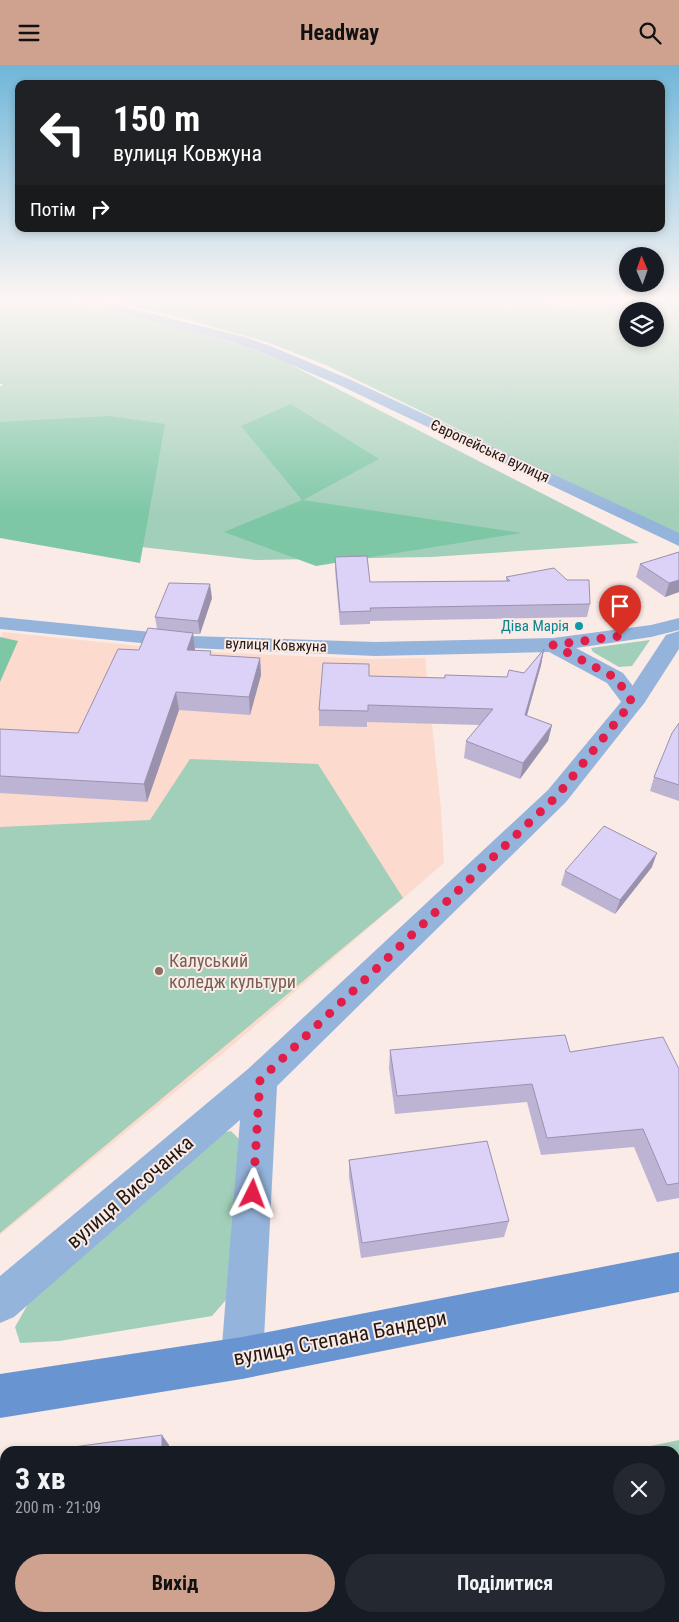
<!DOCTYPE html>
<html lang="uk">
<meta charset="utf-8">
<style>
body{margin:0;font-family:"Roboto Condensed",sans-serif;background:#242831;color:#f1f3f6;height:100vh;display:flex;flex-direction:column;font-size:19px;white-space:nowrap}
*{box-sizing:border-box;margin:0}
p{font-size:16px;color:#9ea1a6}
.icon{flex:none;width:28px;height:28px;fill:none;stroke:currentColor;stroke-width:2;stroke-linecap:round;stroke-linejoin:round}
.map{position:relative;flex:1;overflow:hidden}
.sheet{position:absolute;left:0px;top:1381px;width:680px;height:176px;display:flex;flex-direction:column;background:#171b24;border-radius:15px 15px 0 0;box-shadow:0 2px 8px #0003}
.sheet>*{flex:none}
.hud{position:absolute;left:15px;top:15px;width:650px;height:152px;border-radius:10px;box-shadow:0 2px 8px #0003;background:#202124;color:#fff;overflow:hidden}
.needle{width:32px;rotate:358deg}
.buttons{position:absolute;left:619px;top:182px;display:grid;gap:10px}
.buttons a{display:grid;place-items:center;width:45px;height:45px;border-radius:50%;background:#171b24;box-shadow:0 2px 8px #0003;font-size:25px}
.pin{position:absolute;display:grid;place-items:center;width:42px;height:42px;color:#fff;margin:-51px -21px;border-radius:50% 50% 50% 0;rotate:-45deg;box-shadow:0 0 5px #0007}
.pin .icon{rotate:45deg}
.me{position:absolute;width:55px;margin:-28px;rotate:3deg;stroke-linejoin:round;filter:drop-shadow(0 0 4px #0008)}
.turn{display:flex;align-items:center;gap:18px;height:105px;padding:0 15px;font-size:22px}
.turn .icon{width:65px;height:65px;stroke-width:2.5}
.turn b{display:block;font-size:35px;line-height:42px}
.then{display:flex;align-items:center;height:48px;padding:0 15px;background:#0003;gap:10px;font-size:19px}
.round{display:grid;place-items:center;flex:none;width:52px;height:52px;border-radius:26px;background:#242831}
.overview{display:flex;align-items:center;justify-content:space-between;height:85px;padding:0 15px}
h1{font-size:30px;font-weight:700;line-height:38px}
.action{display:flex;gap:10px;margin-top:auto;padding:10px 15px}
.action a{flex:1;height:58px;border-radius:30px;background:#cea28f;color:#111;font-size:20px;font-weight:700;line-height:58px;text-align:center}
.action a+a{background:#242831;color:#f1f3f6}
header{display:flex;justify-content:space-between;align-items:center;height:65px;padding:0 15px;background:#cea28f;color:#111;font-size:22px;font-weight:700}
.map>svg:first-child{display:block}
.built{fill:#fcdacd}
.green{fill:#a2cfb9;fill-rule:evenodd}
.forest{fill:#7dc7a5}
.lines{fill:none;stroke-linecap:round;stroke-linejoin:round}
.minor{fill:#95b4dc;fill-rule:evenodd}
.tertiary{fill:#95b4dc;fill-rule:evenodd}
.secondary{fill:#6895d1;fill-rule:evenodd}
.wall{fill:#bdb4d4}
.shaded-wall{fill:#9a92ad}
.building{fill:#dcd1f7;stroke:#9a92ad}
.route{stroke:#e11d48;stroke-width:9;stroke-dasharray:0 16.2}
.culture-dot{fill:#0f9aa8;stroke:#faebe6;stroke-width:2}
.education-dot{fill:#8d6e63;stroke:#faebe6;stroke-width:2}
.labels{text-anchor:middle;stroke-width:4;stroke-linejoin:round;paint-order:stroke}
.far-street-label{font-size:15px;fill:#231712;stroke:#faebe6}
.far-culture-label{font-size:15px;fill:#0d838f;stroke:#faebe6;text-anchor:end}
.education-label{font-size:18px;fill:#785e54;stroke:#faebe6;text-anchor:start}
.near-street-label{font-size:21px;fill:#231712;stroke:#faebe6}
</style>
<header><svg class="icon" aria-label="menu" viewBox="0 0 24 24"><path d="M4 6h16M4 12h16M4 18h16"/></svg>Headway<svg class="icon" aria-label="search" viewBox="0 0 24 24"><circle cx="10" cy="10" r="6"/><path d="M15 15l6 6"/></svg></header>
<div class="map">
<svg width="679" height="1557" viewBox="0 0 679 1557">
<rect width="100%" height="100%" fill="#faebe6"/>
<path class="built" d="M3,567L188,586L368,594L425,593L441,744L444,798L234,979L0,1170V574Z"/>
<path class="green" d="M0,232H56L169,260L244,281L285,297L639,478L431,492L257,495L0,466V322L3,319H0Z
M91,232H543L561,243L679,233V471L326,300L264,276L174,251ZM628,246H655V274H628Z
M650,575L632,601L619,602L593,587L591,583Z
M190,694L318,699L403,833L0,1168V762L150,755Z
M231,1066L241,1076L231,1229L212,1251L59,1276L20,1278L15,1262L28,1239L222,1068Z
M679,1375V1557H241V1552H675V1386H627Z"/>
<path class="forest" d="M291,339L379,394L303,435L521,468L316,501L224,467L302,435L241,361Z
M109,351L165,359L140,498L0,473V357Z
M0,572L18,576L0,617Z"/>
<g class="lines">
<path class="minor" d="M0,552L191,571L375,577L553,573L651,560L679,553V565L651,572L576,583L623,608L645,637L641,642L633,644L625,642L607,618L549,587L375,591L191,583L0,564Z"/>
<path class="tertiary" d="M65,232H85L245,272L273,282L349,314L679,468V481L339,320L263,288L235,278L67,234Z
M679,566V584L645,637L566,737L277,1021L263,1293L257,1308L242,1314L227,1308L221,1293L240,1055L14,1252L0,1258V1211L248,1004L548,725L625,632L666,570Z"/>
<path class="secondary" d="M679,1187V1227L242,1314L0,1353V1309L242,1272Z"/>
</g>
<path class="wall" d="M679,487V527L665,532L636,512L640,499Z
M335,492L370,517L506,516V512L590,539L587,552L370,556V559L340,560L335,505Z
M212,533L200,569H193L195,585L211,590L260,593L261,610L250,650L179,645L147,737L0,728V664L78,668L139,585L157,564L155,552Z
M544,584L541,600L527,651L552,660L548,676L520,714L464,693L466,676L480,660L367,657V662L319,661V645L369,611L444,613L445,610L507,612L524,608Z
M679,658V736L650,726L654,712Z
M652,802L615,849L561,820L565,806Z
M390,985L570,987L679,1004V1133L657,1137L634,1082L541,1090L527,1037L395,1049L389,1003Z
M349,1095L509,1156L504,1172L361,1193L349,1112Z
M5,1552H98L66,1557H0Z"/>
<path class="shaded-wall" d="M679,515V527L665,532L669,518Z
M210,519L212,533L200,569L198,556Z
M193,568L195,585H187Z
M544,584L541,600L522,667L525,650Z
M260,593L261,610L250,650L249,632Z
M176,627L179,645L147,737L144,719Z
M552,660L548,676L520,714L523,698Z
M657,788L652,802L615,849L620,835Z
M162,1370L169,1380V1386H162Z"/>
<path class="building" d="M679,487V515L669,518L640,499Z
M367,491L370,517L510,516L506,512L554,503L567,515H589L590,539L370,543L371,546L340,547L335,492Z
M169,518L210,519L198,556L155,552Z
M148,563L193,568L187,585L211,586L210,590L260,593L249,632L176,627L144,719L0,711V664L78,668L118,584L139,585Z
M544,584L525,650L552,660L523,698L466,676L493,644L368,640V646L319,645L323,598L369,599V611L445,613V610L507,612L509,605L524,608Z
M679,658V720L654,712L672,668Z
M604,761L657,788L620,835L565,806Z
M565,970L570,987L663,972L679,1004V1118L667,1120L643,1064L547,1073L532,1019L397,1031L390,985Z
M487,1076L509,1156L362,1178L349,1095Z
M162,1370V1386H65L66,1383Z
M5,1421V1552H56L24,1557H0V1462Z"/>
<linearGradient id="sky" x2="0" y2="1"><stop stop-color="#6fb6d9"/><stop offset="0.52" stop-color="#fdf6f4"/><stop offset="1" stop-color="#fdf6f4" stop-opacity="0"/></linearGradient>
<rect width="679" height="450" fill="url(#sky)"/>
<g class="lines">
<path class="route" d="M253,1129L260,1015L557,731L632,637L616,613L553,580L620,571"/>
</g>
<circle class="culture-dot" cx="579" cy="561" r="5"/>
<circle class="education-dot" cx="159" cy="906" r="5"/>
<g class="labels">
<g class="far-street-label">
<text transform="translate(490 386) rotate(25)" y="5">Європейська вулиця</text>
<text transform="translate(276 580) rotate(2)" y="5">вулиця Ковжуна</text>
</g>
<g class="far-culture-label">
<text x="569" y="566">Діва Марія</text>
</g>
<g class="education-label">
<text x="169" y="902">Калуський<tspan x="169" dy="21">коледж культури</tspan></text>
</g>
<g class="near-street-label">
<text transform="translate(130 1127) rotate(-41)" y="7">вулиця Височанка</text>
<text transform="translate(340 1273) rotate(-11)" y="7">вулиця Степана Бандери</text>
</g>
</g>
</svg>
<div class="buttons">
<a><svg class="needle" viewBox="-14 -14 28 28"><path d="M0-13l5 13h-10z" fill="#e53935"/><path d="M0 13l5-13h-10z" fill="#9ea1a6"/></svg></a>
<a><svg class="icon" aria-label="layers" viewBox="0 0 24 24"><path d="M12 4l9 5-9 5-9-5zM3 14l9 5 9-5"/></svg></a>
</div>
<div class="pin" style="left:620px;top:571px;background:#d93025"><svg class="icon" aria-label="arrive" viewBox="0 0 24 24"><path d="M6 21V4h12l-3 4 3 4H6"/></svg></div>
<svg class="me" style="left:253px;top:1129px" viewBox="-20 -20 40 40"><path d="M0-17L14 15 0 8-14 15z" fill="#e11d48" stroke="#fff" stroke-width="4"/></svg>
<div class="hud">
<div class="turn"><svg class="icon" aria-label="left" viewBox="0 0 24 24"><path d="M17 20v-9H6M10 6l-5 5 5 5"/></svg><div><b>150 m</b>вулиця Ковжуна</div></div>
<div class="then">Потім<svg class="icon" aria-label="right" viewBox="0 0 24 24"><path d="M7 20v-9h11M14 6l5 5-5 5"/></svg></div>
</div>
<section class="sheet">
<div class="overview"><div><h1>3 хв</h1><p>200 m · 21:09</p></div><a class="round"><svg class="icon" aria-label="close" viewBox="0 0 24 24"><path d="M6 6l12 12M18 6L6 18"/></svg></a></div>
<div class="action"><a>Вихід</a><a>Поділитися</a></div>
</section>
</div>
